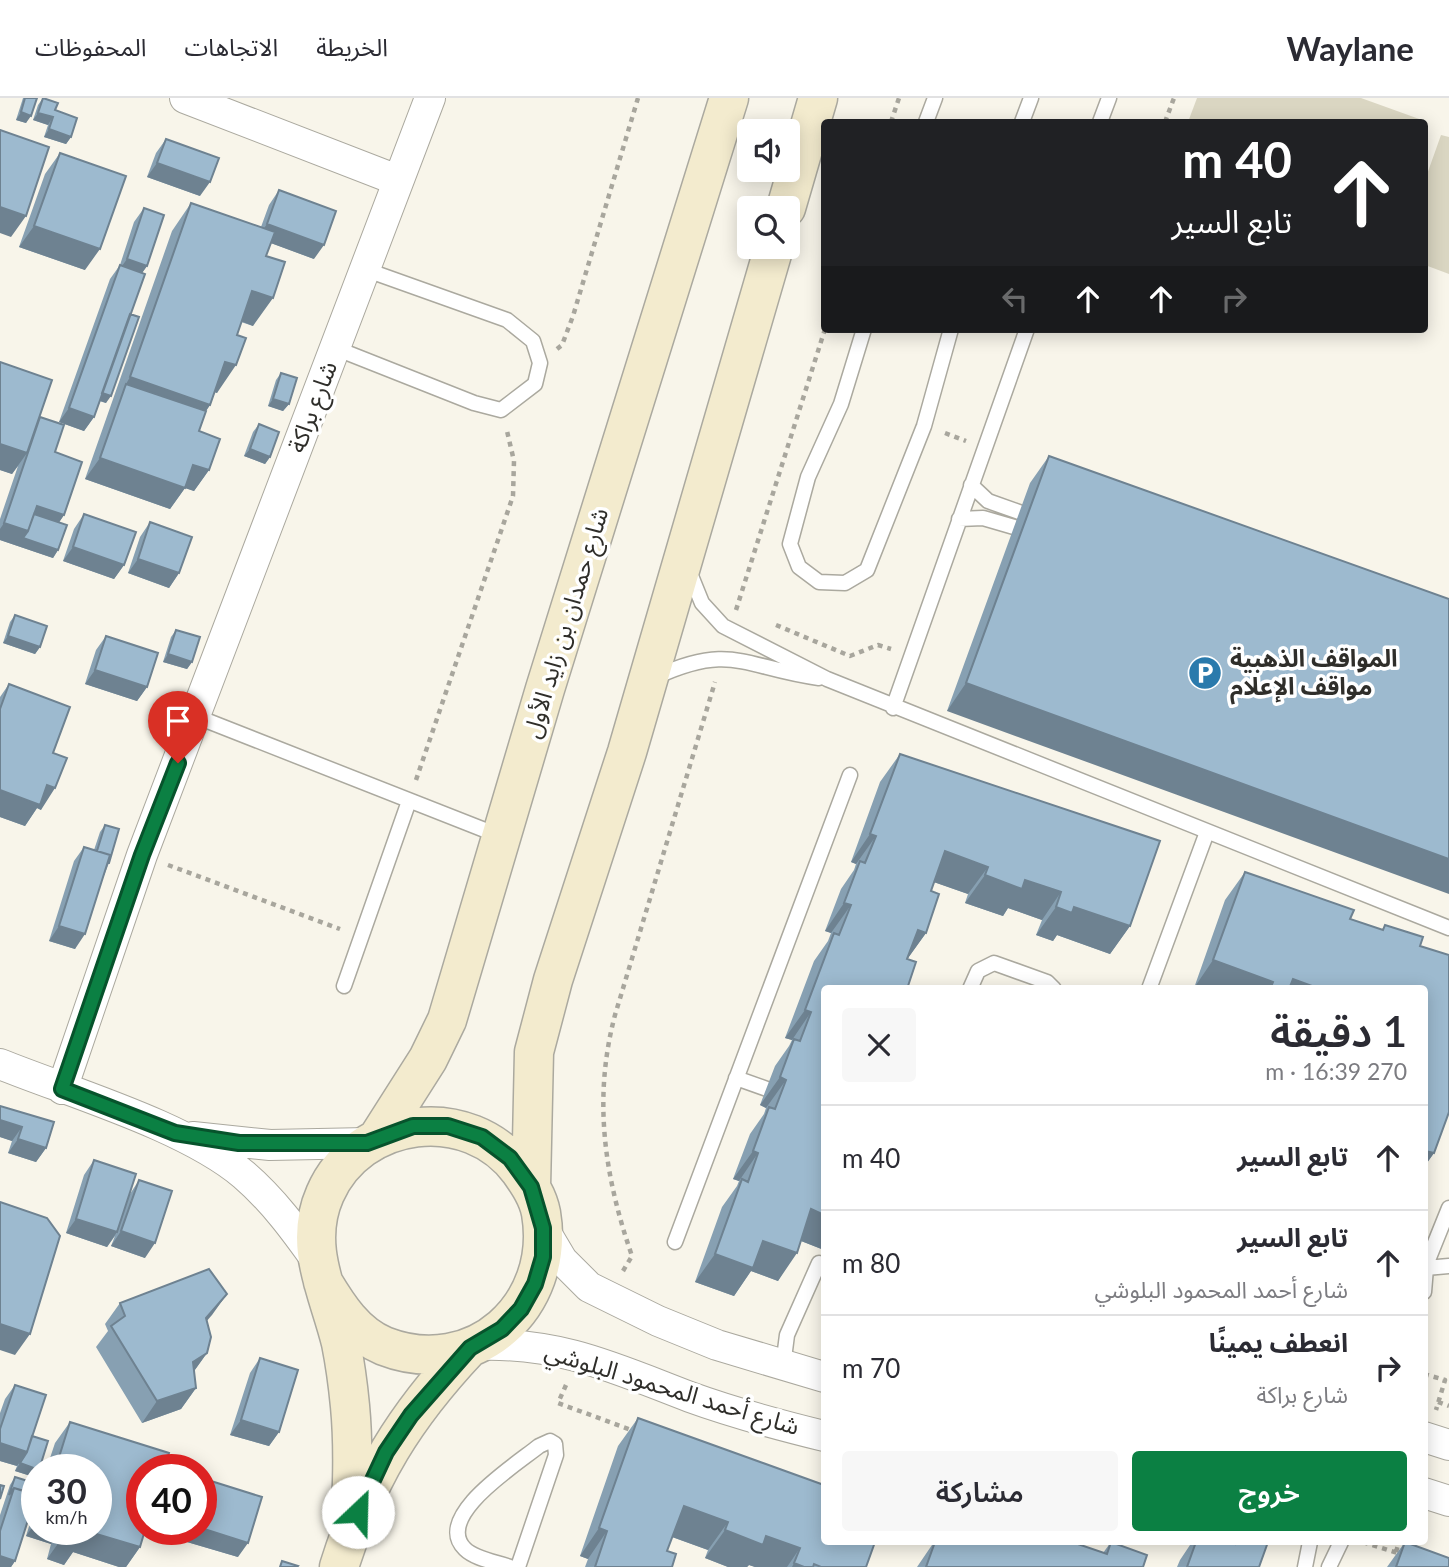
<!DOCTYPE html>
<html lang="ar">
<meta charset="utf-8">
<style>
body{margin:0;font-family:Lato,"Noto Sans Arabic",sans-serif;background:#f7f7f7;color:#2b2b33;direction:rtl;height:100vh;display:flex;flex-direction:column;font-size:26px;white-space:nowrap}
*{box-sizing:border-box;margin:0}
p{font-size:23px;color:#7c7c81}
.icon{flex:none;width:38px;height:38px;fill:none;stroke:currentColor;stroke-width:2;stroke-linecap:round;stroke-linejoin:round}
.map{position:relative;flex:1;overflow:hidden;direction:ltr}
.sheet{position:absolute;left:821px;top:887px;width:607px;height:560px;display:flex;flex-direction:column;background:#fff;border-radius:7px;box-shadow:0 4px 18px #0003;direction:rtl}
.sheet>*{flex:none}
.guide{position:absolute;left:821px;top:21px;width:607px;height:214px;border-radius:7px;box-shadow:0 4px 18px #0003;direction:rtl;background:#202124;color:#fff;overflow:hidden}
.buttons{position:absolute;left:737px;top:21px;display:grid;gap:14px}
.buttons a{display:grid;place-items:center;width:63px;height:63px;border-radius:7px;background:#fff;box-shadow:0 4px 18px #0003;font-size:35px}
.speed{position:absolute;left:21px;top:1356px;display:flex;gap:14px;font-size:35px;font-weight:700;text-align:center}
.speed>*{display:grid;place-content:center;width:91px;height:91px;border-radius:50%;background:#fff;box-shadow:0 4px 18px #0003;line-height:1}
.speed small{font-size:18px;font-weight:400}
.speed .limit{border:10px solid #d22;background:#fff;color:#111}
.pin{position:absolute;display:grid;place-items:center;width:60px;height:60px;color:#fff;margin:-72px -30px;border-radius:50% 50% 50% 0;rotate:-45deg;box-shadow:0 0 7px #0007}
.pin .icon{rotate:45deg}
.me{position:absolute;width:77px;margin:-38px;rotate:24deg;stroke-linejoin:round;filter:drop-shadow(0 0 5px #0008)}
.turn{display:flex;align-items:center;gap:24px;height:147px;padding:0 21px;font-size:32px}
.turn .icon{width:91px;height:91px;stroke-width:2.5}
.turn b{display:block;font-size:49px;line-height:60px}
.lanes{display:flex;align-items:center;height:66px;padding:0 21px;background:#0003;justify-content:center;gap:35px;direction:ltr}
.lanes .off{opacity:.35}
.round{display:grid;place-items:center;flex:none;width:74px;height:74px;border-radius:7px;background:#f7f7f7}
.summary{display:flex;align-items:center;justify-content:space-between;height:119px;padding:0 21px}
h1{font-size:42px;font-weight:600;line-height:52px}
.action{display:flex;gap:14px;margin-top:auto;padding:14px 21px}
.action a{flex:1;height:80px;border-radius:7px;background:#0b8043;color:#fff;font-size:28px;font-weight:600;line-height:80px;text-align:center}
.action a+a{background:#f7f7f7;color:#2b2b33}
ul{padding:0;list-style:none}
li{display:flex;align-items:center;gap:21px;height:105px;padding:0 21px;border-top:2px solid #e1e1e2}
li div{flex:1}
li b{display:block;font-size:26px}
li em{font-style:normal}
header{display:flex;align-items:center;gap:42px;box-sizing:border-box;height:98px;padding:0 35px;background:#fff;border-bottom:2px solid #e1e1e2}
header strong{font-size:33px}
nav{display:flex;gap:38px;margin-inline-start:auto;font-size:24px}
.map>svg:first-child{display:block}
.green{fill:#dad6c2}
.lines{fill:none;stroke-linecap:round;stroke-linejoin:round}
.lane-casing{stroke:#aba99f;stroke-width:17}
.street-casing{stroke:#aba99f;stroke-width:32}
.secondary-casing{stroke:#aba99f;stroke-width:41}
.path{stroke:#a8a69d;stroke-width:4.5;stroke-dasharray:5 5;stroke-linecap:butt}
.lane{stroke:#fff;stroke-width:14}
.street{stroke:#fff;stroke-width:30}
.secondary{stroke:#f3ebce;stroke-width:38}
.wall{fill:#87a0b2}
.shaded-wall{fill:#6e8291}
.building{fill:#9dbacf;stroke:#6e8291;stroke-width:2}
.route-casing{stroke:#07532c;stroke-width:18}
.route{stroke:#0b8043;stroke-width:12}
.labels{text-anchor:middle;stroke-width:7;stroke-linejoin:round;paint-order:stroke}
.street-label{font-size:24px;fill:#2f2e2a;stroke:#fff}
.poi-label{font-size:24px;font-weight:bold;fill:#2f2e2a;stroke:#fff;text-anchor:start}
</style>
<header>
<strong>Waylane</strong>
<nav><a>الخريطة</a><a>الاتجاهات</a><a>المحفوظات</a></nav>
</header>
<div class="map">
<svg width="1449" height="1469" viewBox="0 0 1449 1469">
<rect width="100%" height="100%" fill="#f8f5ea"/>
<path class="green" d="M1197,0H1361L1422,22L1188,24Z
M1441,37L1449,39V176L1425,167V82Z"/>
<g class="lines">
<g class="lane-casing">
<path id="lane" d="M926,24L935,0
M1022,24L1031,0
M1100,24L1109,0
M864,231L841,306L808,379L790,446L799,469L819,484L845,485L867,472L924,328L951,231
M335,250L474,305L501,312L535,286L540,265L533,243L507,222L364,171
M971,387L988,403L1019,414
M959,421L983,420L1014,429
M689,473L702,505L723,528L827,581L1449,830
M656,579C732,544 745,570 819,580
M893,610L1027,231
M195,618L500,738
M344,888L409,703
M970,891L978,873L994,865L1047,884L1054,891
M1149,891L1207,734
M736,980L767,991
M675,1144L850,677
M1426,1170L1449,1168
M1424,1172L1449,1110
M1424,1194L1426,1170
M783,1268L787,1237L819,1165
M510,1469C496,1464 475,1461 465,1451C432,1419 517,1366 539,1348L550,1343L555,1346L556,1357L518,1469
M1305,1469L1310,1444
M1329,1469L1341,1444"/>
</g>
<g class="street-casing">
<path id="street" d="M185,0L397,82
M0,966C72,995 186,1028 244,1077C273,1102 295,1132 317,1163
M62,991L142,757L430,0
M193,1039L270,1047L367,1045
M543,1130L562,1162L589,1189L658,1223L717,1247L824,1279
M477,1247C561,1244 614,1270 690,1299C734,1315 779,1327 824,1338
M1424,1339L1449,1347
M1424,1395L1449,1403"/>
</g>
<g class="secondary-casing">
<path id="secondary" d="M786,110L818,0
M379,1038L428,961L447,922L545,591L729,0
M531,1089L534,954L553,882L627,654L774,149
M323,1184C338,1209 355,1236 384,1248C474,1283 557,1208 541,1115C538,1099 529,1086 520,1073C469,1004 359,1018 325,1096C302,1148 329,1195 341,1245C345,1265 348,1287 350,1308C354,1350 352,1392 350,1435
M339,1469C367,1379 405,1318 469,1250"/>
</g>
<path class="path" d="M891,24L899,0
M1165,24L1174,0
M557,251L562,247L573,218L638,0
M945,335L966,343
M736,512L825,231
M776,527L850,558L878,547L891,551
M416,682L513,398L514,363L507,333
M168,767L340,831
M623,1173L632,1158C604,1077 593,1000 615,917L715,584
M1424,1276L1445,1282L1436,1312
M566,1287L558,1305L634,1333
M1438,1304L1449,1308
M1363,1444L1401,1456
M1396,1454L1399,1444"/>
<use href="#lane" class="lane"/>
<use href="#street" class="street"/>
<use href="#secondary" class="secondary"/>
</g>
<path class="wall" d="M23,0H37L26,25L16,22Z
M43,0L55,12L71,39L66,46L44,39L48,27L33,22L38,7Z
M166,41L200,98L147,79L156,55Z
M60,55L85,172L19,149L45,76Z
M279,92L314,161L271,145L266,158L253,228L241,224L217,295L215,294L210,307L206,313L199,333L209,372L194,393L185,390L170,411L85,381L172,133L191,105L261,129L269,107Z
M144,110L147,168L142,175L106,305L99,303L94,319L84,333L59,324L110,181L120,167L134,124Z
M0,264L39,321L55,354L64,417L59,424L58,452L53,460L0,442V421L18,368L12,376L0,372Z
M281,275L289,306L283,313L268,308L276,282Z
M259,326L270,359L265,366L244,358L253,334Z
M1049,358L1449,501L947,613L1030,385Z
M84,416L124,467L114,481L63,463L74,431Z
M150,424L179,475L169,490L128,475L140,439Z
M15,517L40,549L35,556L3,545L10,524Z
M176,532L192,564L187,571L163,564L171,539Z
M106,538L147,589L137,603L85,586L96,552Z
M9,586L53,655L41,712L37,710L25,728L0,719V599Z
M900,656L1130,828L1110,856L1057,837L1053,843L1036,837L1042,822L1008,810L1003,818L965,805L968,796L934,784L931,793L926,835L907,861L824,891V1152L801,1143L778,1183L751,1173L734,1198L695,1184L722,1109L737,1088L739,1083L733,1081L750,1036L764,1016L766,1010L760,1007L775,968L789,948L792,942L785,940L814,863L828,843L831,835L825,833L841,791L854,772L856,766L851,764L880,684Z
M105,727L109,765L75,851L49,843L74,763L84,749L94,752L100,734Z
M1245,774L1354,812L1350,821L1382,832L1385,827L1423,839L1420,848L1449,857V1014L1434,1055L1424,1069V891H1197L1194,890L1225,802Z
M0,1008L46,1050L36,1064L8,1055L12,1043L0,1039Z
M94,1062L130,1096L139,1082L145,1160L111,1148L115,1138L107,1149L66,1135L84,1077Z
M227,1196L206,1223L207,1255L194,1273L196,1290L181,1311L142,1325L96,1249L108,1233L105,1226L120,1205Z
M260,1260L279,1334L269,1348L230,1337L250,1275Z
M15,1287L32,1338L34,1379L15,1373L17,1368L0,1363V1315L5,1301Z
M638,1320L866,1469H755L749,1467L747,1469H728L705,1460L708,1452L672,1439L667,1453L672,1469H585L588,1461L580,1458L618,1348Z
M70,1324L140,1449L126,1469H119L73,1454L64,1467L47,1461L51,1446L26,1438L37,1403V1432H96V1372H46L55,1345Z
M15,1379L31,1395L15,1463L11,1469H0V1417L10,1387Z
M211,1383L238,1459L187,1444L190,1432H201V1397Z
M934,1444H1072L1103,1455L1111,1444L1143,1469H917Z
M1192,1444H1268L1259,1469H1177L1180,1462Z
M1405,1444L1449,1469H1387Z"/>
<path class="shaded-wall" d="M21,14L31,18L26,25L16,22Z
M38,15L53,19L48,27L33,22Z
M49,31L71,39L66,46L44,39Z
M157,65L210,84L200,98L147,79Z
M0,109L26,118L11,139L0,135Z
M267,126L324,147L314,161L257,140Z
M34,128L100,151L85,172L19,149Z
M127,161L147,168L137,182L117,175Z
M252,193L273,200L253,228L233,220Z
M225,264L236,267L217,295L206,291Z
M130,279L210,307L191,335L126,286Z
M100,294L111,298L106,305L95,301Z
M273,301L289,306L283,313L268,308Z
M69,310L94,319L84,333L59,324Z
M0,346L27,355L12,376L0,372Z
M250,351L270,359L265,366L244,358Z
M100,360L193,367L209,372L194,393L185,390L170,411L85,381Z
M37,408L64,417L54,432L29,423Z
M4,425L28,433L58,452L53,460L0,442V431Z
M73,449L124,467L114,481L63,463Z
M138,461L179,475L169,490L128,475Z
M8,538L40,549L35,556L3,545Z
M168,556L192,564L187,571L163,564Z
M95,572L147,589L137,603L85,586Z
M966,585L1449,761V796L947,613Z
M47,687L55,690L41,712L37,710L25,728L0,719V692Z
M870,736L876,738L856,766L851,764Z
M945,753L988,769L968,796L925,781Z
M985,777L1025,782L1061,794L1042,822L1008,810L1003,818L965,805Z
M844,805L851,807L831,835L825,833Z
M1056,809H1074L1130,828L1110,856L1057,837L1053,843L1036,837Z
M59,828L85,836L75,851L49,843Z
M918,832L926,835L906,863Z
M1213,862L1273,884L1268,891H1197L1194,890Z
M1293,881L1320,891H1286Z
M805,912L811,914L792,942L785,940Z
M780,979L786,982L766,1010L760,1007Z
M0,1022L22,1029L12,1043L0,1039Z
M18,1041L46,1050L36,1064L8,1055Z
M753,1053L758,1055L739,1083L733,1081Z
M1425,1053L1434,1055L1424,1069V1054Z
M811,1111L824,1117V1152L791,1139Z
M76,1121L117,1134L107,1149L66,1135Z
M121,1133L155,1145L145,1160L111,1148Z
M763,1143L797,1155L778,1183L751,1173L734,1198L695,1184L715,1156Z
M227,1196L212,1217L191,1241L206,1220Z
M0,1226L30,1236L15,1257L0,1252Z
M207,1255L192,1276L193,1264Z
M196,1290L181,1311L142,1325L157,1303Z
M241,1322L279,1334L269,1348L230,1337Z
M0,1345L27,1354L17,1368L0,1363Z
M20,1365L39,1372H37V1375L34,1379L15,1373Z
M684,1408L728,1424L708,1452L664,1436Z
M37,1423V1432H61L51,1446L26,1438Z
M201,1430L248,1445L238,1459L187,1444L195,1432H201Z
M599,1430L607,1433L588,1461L580,1458Z
M83,1432L140,1449L126,1469H119L73,1454L64,1467L47,1461L62,1440Z
M725,1432L766,1438L800,1450L787,1469H755L749,1467L747,1469H728L705,1460Z
M0,1458L15,1463L11,1469H0Z
M794,1465L804,1469H792Z"/>
<path class="building" d="M25,0H37L31,18L21,14Z
M43,0L58,5L55,12L77,20L71,39L49,31L53,19L38,15Z
M0,32L49,49L26,118L0,109Z
M166,41L219,60L210,84L157,65Z
M60,55L126,78L100,151L34,128Z
M279,92L336,113L324,147L267,126Z
M191,105L275,134L266,158L285,164L273,200L252,193L237,237L246,240L236,267L225,264L210,307L130,279Z
M144,110L164,117L147,168L127,161Z
M120,167L145,176L94,319L69,310Z
M130,216L139,219L111,298L102,295Z
M0,264L52,282L27,355L0,346Z
M281,275L297,280L289,306L273,301Z
M126,286L206,313L199,333L220,341L209,372L193,367L185,390L100,360Z
M40,319L64,327L55,354L82,364L64,417L37,408L28,433L4,425Z
M259,326L279,334L270,359L250,351Z
M1049,358L1449,501V761L966,585Z
M34,416L67,427L58,452L23,440L28,433Z
M84,416L136,434L124,467L73,449Z
M150,424L192,439L179,475L138,461Z
M15,517L47,528L40,549L8,538Z
M176,532L200,539L192,564L168,556Z
M106,538L158,555L147,589L95,572Z
M9,586L70,609L53,655L67,660L55,690L47,687L40,707L0,692V611Z
M900,656L1160,743L1130,828L1074,809L1072,815L1056,809L1061,794L1025,782L1022,791L985,777L988,769L945,753L931,793L939,796L926,835L918,832L907,861L916,864L907,891H824V1117L811,1111L797,1155L763,1143L753,1170L715,1156L742,1081L748,1084L758,1055L753,1053L769,1009L775,1011L786,982L780,979L794,941L800,943L811,914L805,912L834,835L839,837L851,807L844,805L860,763L865,765L876,738L870,736Z
M105,727L119,731L109,765H108L110,757L97,753Z
M84,749L110,757L85,836L59,828Z
M1245,774L1354,812L1350,821L1383,832L1385,827L1423,839L1420,848L1449,857V1014L1434,1055L1425,1053L1424,1055V891H1320L1293,881L1289,891H1275L1271,889L1273,884L1213,862Z
M0,1008L54,1024L46,1050L18,1041L22,1029L0,1022Z
M94,1062L136,1076L117,1134L76,1121Z
M139,1082L172,1093L155,1145L121,1133Z
M0,1104L47,1120L60,1138L30,1236L0,1226Z
M209,1171L227,1196L206,1220L211,1239L207,1255L193,1264L196,1290L157,1303L111,1228L125,1218L120,1205Z
M260,1260L298,1272L279,1334L241,1322Z
M15,1287L46,1297L27,1354L0,1345V1331Z
M638,1320L824,1387V1444H875L866,1469H821L814,1466L813,1469H804L794,1465L800,1450L766,1438L763,1447L725,1432L728,1424L684,1408L667,1453L676,1456L672,1469H595L607,1433L599,1430Z
M70,1324L169,1355L164,1372H142V1432H145L140,1449L83,1432L79,1445L62,1440L64,1432H96V1372H55Z
M32,1338L48,1343L39,1372L20,1365L27,1354Z
M15,1379L34,1385L31,1395L14,1390L9,1397Z
M211,1383L262,1399L248,1445L201,1430V1414Z
M0,1387L4,1388L0,1401Z
M14,1390L36,1397L15,1463L0,1458V1433Z
M935,1444H1072L1107,1456L1111,1444L1147,1457L1143,1469H926Z
M1196,1444H1227L1235,1446L1236,1444H1268L1259,1469H1187Z
M1405,1444L1449,1460V1469H1396Z
M282,1463L298,1468L297,1469H280Z"/>
<g class="lines">
<g class="route-casing">
<path id="route" d="M178,665L142,757L62,991L175,1035L239,1045H367L413,1028H448L482,1039L510,1060L531,1089L543,1130V1159L535,1186L521,1211L502,1231L470,1250L411,1317L386,1354L358,1414"/>
</g>
<use href="#route" class="route"/>
</g>
<defs>
<g id="parking-disc" transform="scale(1.75)"><circle r="9.5" fill="#2a7aac" stroke="#fff"/><path d="M-3.5-5.5H1a3.5 3.5 0 0 1 0 7H-1V5.5H-3.5ZM-1-3.4V-.6H.8a1.4 1.4 0 0 0 0-2.8Z" fill="#fff"/></g>
</defs>
<g fill-rule="evenodd">
<use href="#parking-disc" x="1205" y="575"/>
</g>
<g class="labels">
<g class="street-label">
<text transform="translate(313 309) rotate(-69)" y="8">شارع براكة</text>
<text transform="translate(566 525) rotate(-73)" y="8">شارع حمدان بن زايد الأول</text>
<text transform="translate(672 1291) rotate(17)" y="8">شارع أحمد المحمود البلوشي</text>
</g>
<g class="poi-label">
<text x="1230" y="569">المواقف الذهبية<tspan x="1230" dy="28">مواقف الإعلام</tspan></text>
</g>
</g>
</svg>
<div class="buttons">
<a><svg class="icon" aria-label="sound" viewBox="0 0 24 24"><path d="M4 9h4l5-4v14l-5-4H4zM17 9q2 3 0 6"/></svg></a>
<a><svg class="icon" aria-label="search" viewBox="0 0 24 24"><circle cx="10" cy="10" r="6"/><path d="M15 15l6 6"/></svg></a>
</div>
<div class="speed"><div>30<small>km/h</small></div><div class="limit">40</div></div>
<div class="pin" style="left:178px;top:665px;background:#d93025"><svg class="icon" aria-label="arrive" viewBox="0 0 24 24"><path d="M6 21V4h12l-3 4 3 4H6"/></svg></div>
<svg class="me" style="left:358px;top:1414px" viewBox="-20 -20 40 40"><circle r="19" fill="#fff"/><path d="M0-13L10 11 0 6-10 11z" fill="#0b8043"/></svg>
<div class="guide">
<div class="turn"><svg class="icon" aria-label="ahead" viewBox="0 0 24 24"><path d="M12 20V5M6 11l6-6 6 6"/></svg><div><b>40 m</b>تابع السير</div></div>
<div class="lanes"><svg class="icon off" aria-label="left" viewBox="0 0 24 24"><path d="M17 20v-9H6M10 6l-5 5 5 5"/></svg><svg class="icon" aria-label="ahead" viewBox="0 0 24 24"><path d="M12 20V5M6 11l6-6 6 6"/></svg><svg class="icon" aria-label="ahead" viewBox="0 0 24 24"><path d="M12 20V5M6 11l6-6 6 6"/></svg><svg class="icon off" aria-label="right" viewBox="0 0 24 24"><path d="M7 20v-9h11M14 6l5 5-5 5"/></svg></div>
</div>
<section class="sheet">
<div class="summary"><div><h1>1 دقيقة</h1><p>270 m · 16:39</p></div><a class="round"><svg class="icon" aria-label="close" viewBox="0 0 24 24"><path d="M6 6l12 12M18 6L6 18"/></svg></a></div>
<ul>
<li><svg class="icon" aria-label="ahead" viewBox="0 0 24 24"><path d="M12 20V5M6 11l6-6 6 6"/></svg><div><b>تابع السير</b></div><em>40 m</em></li>
<li><svg class="icon" aria-label="ahead" viewBox="0 0 24 24"><path d="M12 20V5M6 11l6-6 6 6"/></svg><div><b>تابع السير</b><p>شارع أحمد المحمود البلوشي</p></div><em>80 m</em></li>
<li><svg class="icon" aria-label="right" viewBox="0 0 24 24"><path d="M7 20v-9h11M14 6l5 5-5 5"/></svg><div><b>انعطف يمينًا</b><p>شارع براكة</p></div><em>70 m</em></li>
</ul>
<div class="action"><a>خروج</a><a>مشاركة</a></div>
</section>
</div>
